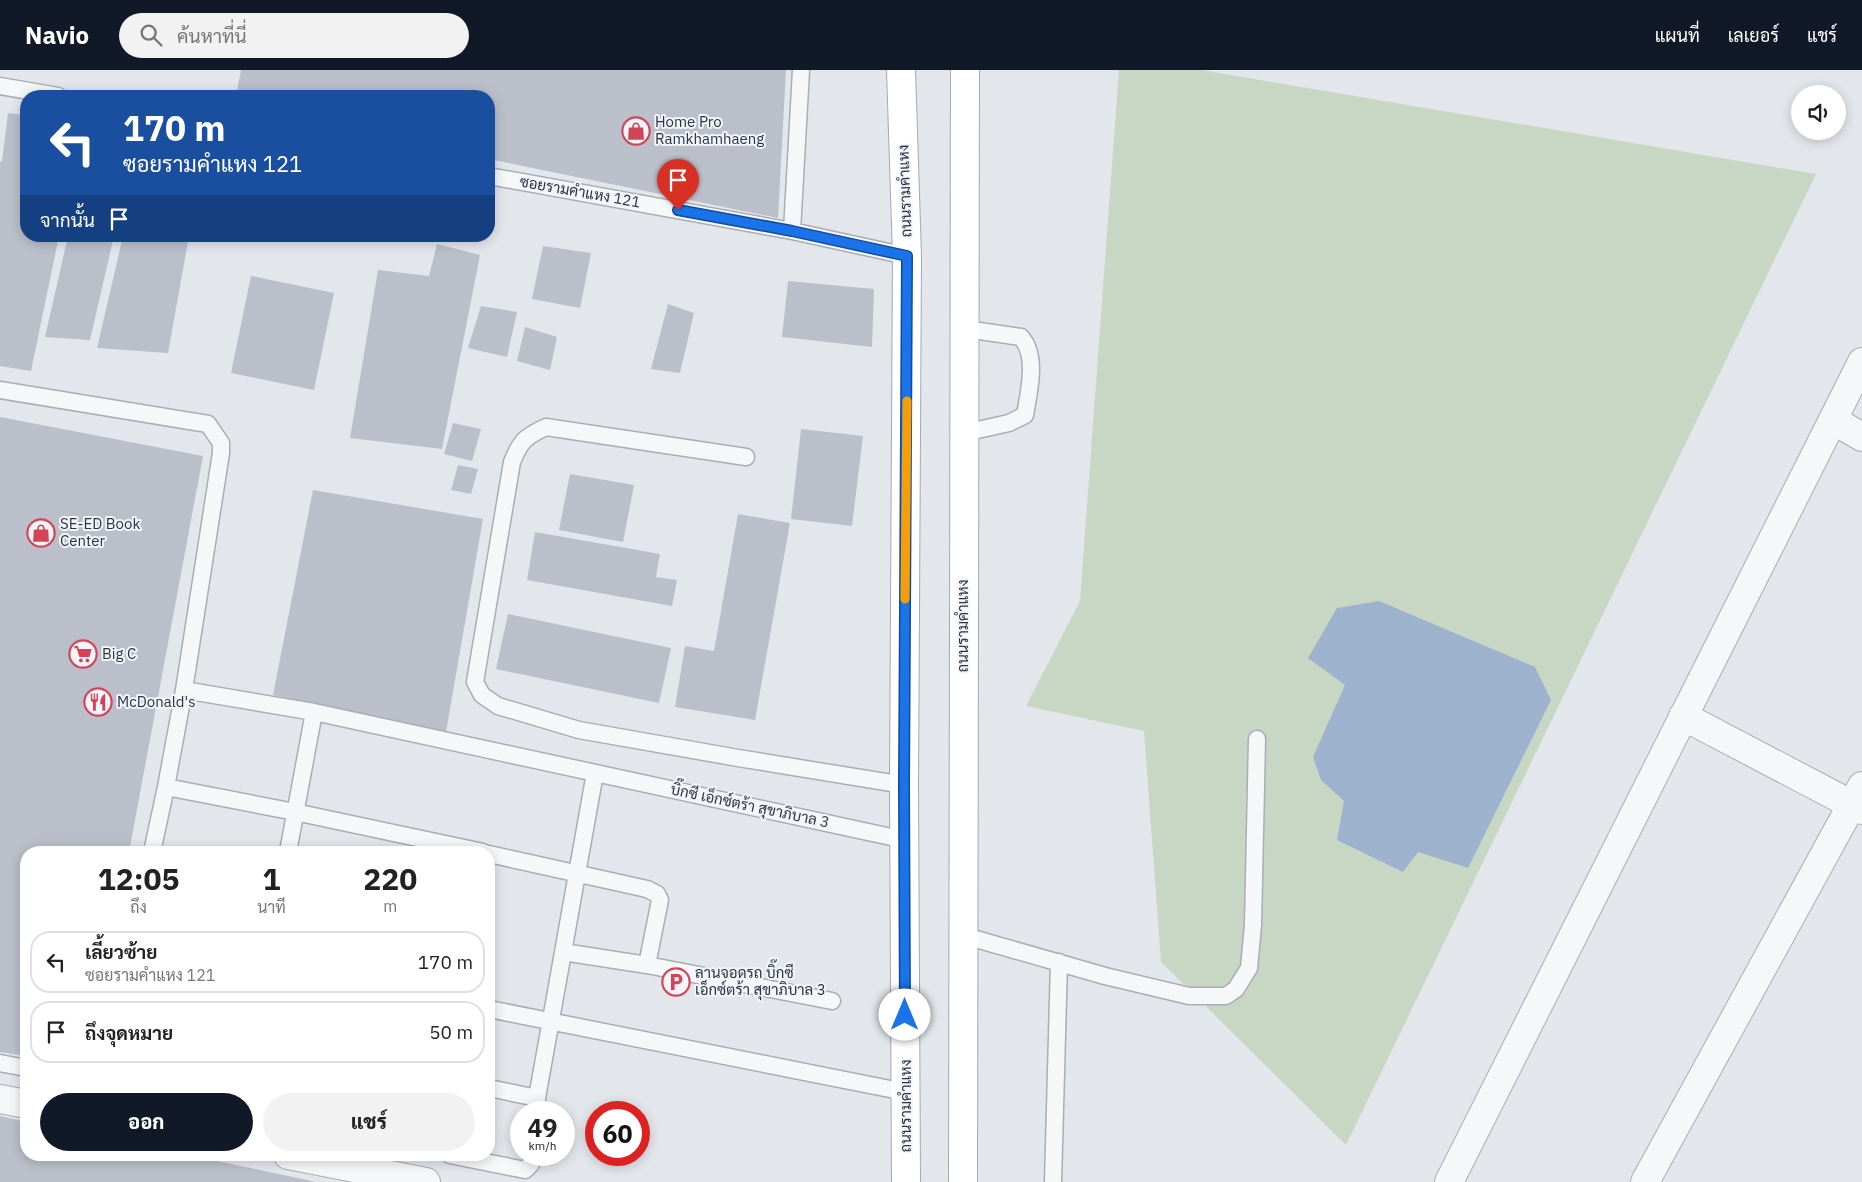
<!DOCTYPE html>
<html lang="th">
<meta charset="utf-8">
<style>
body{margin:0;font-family:"IBM Plex Sans",Sarabun,sans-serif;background:#f2f2f2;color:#222;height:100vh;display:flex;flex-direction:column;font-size:19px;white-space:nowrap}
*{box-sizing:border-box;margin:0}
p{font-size:16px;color:#767676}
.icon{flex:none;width:28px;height:28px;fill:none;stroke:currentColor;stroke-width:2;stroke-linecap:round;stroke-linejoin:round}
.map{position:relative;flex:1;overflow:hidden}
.details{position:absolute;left:20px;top:776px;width:475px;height:315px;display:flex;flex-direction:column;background:#fff;border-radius:20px;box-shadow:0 2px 12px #0003}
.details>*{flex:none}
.guide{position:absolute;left:20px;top:20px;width:475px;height:152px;border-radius:20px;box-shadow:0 2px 12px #0003;background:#1a4fa0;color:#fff;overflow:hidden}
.buttons{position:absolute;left:1791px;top:15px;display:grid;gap:10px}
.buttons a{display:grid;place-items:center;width:55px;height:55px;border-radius:50%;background:#fff;box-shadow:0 2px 12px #0003;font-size:25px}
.speed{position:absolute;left:510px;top:1031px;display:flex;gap:10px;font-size:25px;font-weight:700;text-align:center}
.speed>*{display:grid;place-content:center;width:65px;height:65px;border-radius:50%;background:#fff;box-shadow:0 2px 12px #0003;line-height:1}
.speed small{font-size:12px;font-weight:400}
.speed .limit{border:8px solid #d22;background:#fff;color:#111}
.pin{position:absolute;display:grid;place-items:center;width:42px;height:42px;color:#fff;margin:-51px -21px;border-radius:50% 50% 50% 0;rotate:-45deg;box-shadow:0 0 5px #0007}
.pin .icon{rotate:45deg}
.me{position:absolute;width:55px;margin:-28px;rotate:0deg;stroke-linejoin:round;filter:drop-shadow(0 0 4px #0008)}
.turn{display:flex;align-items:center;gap:18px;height:105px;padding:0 20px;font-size:22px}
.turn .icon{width:65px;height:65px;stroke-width:2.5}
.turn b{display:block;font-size:35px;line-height:42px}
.then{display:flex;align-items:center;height:48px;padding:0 20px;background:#0003;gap:10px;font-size:19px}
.eta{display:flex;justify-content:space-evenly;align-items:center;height:85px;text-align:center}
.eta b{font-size:30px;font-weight:800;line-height:35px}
.cta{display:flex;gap:10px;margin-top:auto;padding:10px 20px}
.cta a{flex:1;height:58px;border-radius:30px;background:#111827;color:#fff;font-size:20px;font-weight:800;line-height:58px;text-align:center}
.cta a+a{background:#f2f2f2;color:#222}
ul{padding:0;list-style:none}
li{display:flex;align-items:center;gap:15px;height:62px;margin:0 10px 8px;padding:0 10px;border:2px solid #e0e0e0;border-radius:20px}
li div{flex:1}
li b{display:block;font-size:19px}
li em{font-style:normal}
header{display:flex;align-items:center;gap:30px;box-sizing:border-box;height:70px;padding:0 25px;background:#111827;color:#fff}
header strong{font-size:24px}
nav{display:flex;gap:28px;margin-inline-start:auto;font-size:18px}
.search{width:350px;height:45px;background:#f2f2f2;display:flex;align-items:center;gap:12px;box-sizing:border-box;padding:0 18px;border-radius:28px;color:#767676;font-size:19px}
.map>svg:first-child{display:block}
.green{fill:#c8d6c4}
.water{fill:#9db3cd}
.building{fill:#babfca}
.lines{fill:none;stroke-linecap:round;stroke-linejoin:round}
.service-casing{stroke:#a8adb6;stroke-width:19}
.minor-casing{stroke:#a8adb6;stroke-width:30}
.primary-casing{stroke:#a1aab8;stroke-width:30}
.service{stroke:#f6f7f9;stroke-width:16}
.minor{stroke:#f6f7f9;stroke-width:28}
.primary{stroke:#fff;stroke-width:28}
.route-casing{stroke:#114b97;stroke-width:12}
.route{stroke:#1a73e8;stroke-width:9}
.slow{stroke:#f59e0b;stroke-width:9}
.labels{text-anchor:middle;stroke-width:4;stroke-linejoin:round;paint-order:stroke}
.poi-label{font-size:15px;fill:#2a3345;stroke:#f3f5f9;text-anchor:start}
.street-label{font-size:15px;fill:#2a3345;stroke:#f3f5f9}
</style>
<header>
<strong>Navio</strong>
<div class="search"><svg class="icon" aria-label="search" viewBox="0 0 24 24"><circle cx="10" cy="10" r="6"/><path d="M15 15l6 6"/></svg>ค้นหาที่นี่</div>
<nav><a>แผนที่</a><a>เลเยอร์</a><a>แชร์</a></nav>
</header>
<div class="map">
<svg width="1862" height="1112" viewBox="0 0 1862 1112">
<rect width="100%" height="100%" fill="#e3e6eb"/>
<path class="green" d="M1119,0H1201L1816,104L1346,1075L1161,892L1144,661L1026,636L1080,531Z"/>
<path class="water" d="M1379,531L1535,597L1551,630L1468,798L1418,782L1403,802L1337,770L1344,731L1321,710L1313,687L1345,615L1308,588L1337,538Z"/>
<path class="building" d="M241,0H786L778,148L489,89V26H236Z
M8,43L26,45V166H59L31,301L0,296V92L2,91Z
M68,166H114L90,270L45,267Z
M123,166H189L168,283L97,278Z
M437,174L480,185L442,379L350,368L378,200L429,206Z
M543,176L591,183L580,238L532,229Z
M251,206L334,223L314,320L231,303Z
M788,211L874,219L872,277L782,267Z
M668,234L694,243L680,303L651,299Z
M481,236L517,242L507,287L468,278Z
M525,257L557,267L550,300L517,291Z
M0,347L203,386L129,782H26V986L0,982Z
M453,353L481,359L472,391L444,384Z
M801,359L863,366L852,456L791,449Z
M458,395L478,399L471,424L451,420Z
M570,404L634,415L623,472L559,460Z
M313,420L483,449L446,662L273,625Z
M738,444L790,453L755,650L675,637L685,576L714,581Z
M535,462L660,484L656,507L677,510L672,536L527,510Z
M508,544L671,578L659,633L496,599Z
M0,1046L26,1052V1085H189L316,1112H0Z"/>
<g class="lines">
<g class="service-casing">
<path id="service" d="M0,16L58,26
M489,106L792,161L907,186
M792,161L801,0
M0,320L208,354L221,373V383L184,620L166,717L295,742L483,782
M964,363L1009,353L1025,345C1029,321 1038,286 1021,267L966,259
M746,387L546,357C525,367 521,370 512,392L475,612L482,625L498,636L579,660L738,688L904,715
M184,620L314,642L905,770
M152,782L166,717
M288,782L314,642
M489,784L647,819L657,824L660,830L647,895L832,931
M962,865L1105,906L1189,926H1226L1236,919L1249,898L1253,855L1257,669
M563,882L647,895
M489,939L905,1022
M0,993L26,998
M489,1018L537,1028
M537,1042V1028L595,703
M450,1085L525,1100L531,1094L535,1085
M1053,1112L1059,892"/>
</g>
<g class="minor-casing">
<path id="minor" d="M1833,350L1862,367
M1683,646L1862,740
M0,1029L26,1034
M288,1085L426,1112
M1449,1112L1862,292
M1645,1112L1862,716"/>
</g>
<g class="primary-casing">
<path id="primary" d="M901,0L907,186L904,715L906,1112
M963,1112C962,741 966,371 965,0"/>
</g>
<use href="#service" class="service"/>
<use href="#minor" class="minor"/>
<use href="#primary" class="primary"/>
</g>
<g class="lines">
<g class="route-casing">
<path id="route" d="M678,140L792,161L907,186L904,715L905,945"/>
</g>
<use href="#route" class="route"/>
<path class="slow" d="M905,529L907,331"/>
</g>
<defs>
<g id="shop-ring" transform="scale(1.4375)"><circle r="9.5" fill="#f3f5f9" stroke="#d44457" stroke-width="1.5"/><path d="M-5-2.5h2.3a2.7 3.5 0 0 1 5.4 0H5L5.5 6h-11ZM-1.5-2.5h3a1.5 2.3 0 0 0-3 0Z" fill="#d44457"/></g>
<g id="supermarket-ring" transform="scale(1.4375)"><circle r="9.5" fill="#f3f5f9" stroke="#d44457" stroke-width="1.5"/><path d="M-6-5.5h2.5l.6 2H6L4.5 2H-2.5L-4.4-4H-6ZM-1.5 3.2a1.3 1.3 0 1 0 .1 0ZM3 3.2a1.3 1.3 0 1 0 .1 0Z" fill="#d44457"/></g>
<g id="restaurant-ring" transform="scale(1.4375)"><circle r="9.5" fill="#f3f5f9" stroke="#d44457" stroke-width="1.5"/><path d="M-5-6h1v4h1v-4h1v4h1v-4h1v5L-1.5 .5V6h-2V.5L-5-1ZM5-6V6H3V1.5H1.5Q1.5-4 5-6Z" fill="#d44457"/></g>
<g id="parking-ring" transform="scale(1.4375)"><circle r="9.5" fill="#f3f5f9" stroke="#d44457" stroke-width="1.5"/><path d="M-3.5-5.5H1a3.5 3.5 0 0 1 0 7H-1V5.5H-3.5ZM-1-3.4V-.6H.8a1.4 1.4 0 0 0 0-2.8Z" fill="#d44457"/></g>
</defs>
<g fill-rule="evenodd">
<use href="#shop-ring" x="636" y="61"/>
<use href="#shop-ring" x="41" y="463"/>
<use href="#supermarket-ring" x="83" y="584"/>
<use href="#restaurant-ring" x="98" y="632"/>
<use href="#parking-ring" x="676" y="912"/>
</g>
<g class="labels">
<g class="poi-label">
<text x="655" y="57">Home Pro<tspan x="655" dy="17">Ramkhamhaeng</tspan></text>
<text x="60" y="459">SE-ED Book<tspan x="60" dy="17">Center</tspan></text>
<text x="102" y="589">Big C</text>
<text x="117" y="637">McDonald's</text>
<text x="695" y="908">ลานจอดรถ บิ๊กซี<tspan x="695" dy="17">เอ็กซ์ตร้า สุขาภิบาล 3</tspan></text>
</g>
<g class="street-label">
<text transform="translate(905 121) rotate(-92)" y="5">ถนนรามคำแหง</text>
<text transform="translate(580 122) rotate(10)" y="5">ซอยรามคำแหง 121</text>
<text transform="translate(963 556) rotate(-90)" y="5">ถนนรามคำแหง</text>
<text transform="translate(750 736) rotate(12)" y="5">บิ๊กซี เอ็กซ์ตร้า สุขาภิบาล 3</text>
<text transform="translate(906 1036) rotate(-90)" y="5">ถนนรามคำแหง</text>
</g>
</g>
</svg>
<div class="buttons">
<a><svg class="icon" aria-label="sound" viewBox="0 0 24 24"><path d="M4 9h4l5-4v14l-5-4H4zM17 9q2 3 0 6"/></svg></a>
</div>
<div class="speed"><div>49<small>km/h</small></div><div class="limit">60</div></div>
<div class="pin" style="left:678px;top:140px;background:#d93025"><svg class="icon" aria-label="arrive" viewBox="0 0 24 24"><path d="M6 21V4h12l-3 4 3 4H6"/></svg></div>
<svg class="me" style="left:905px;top:945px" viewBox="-20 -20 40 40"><circle r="19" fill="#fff"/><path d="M0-13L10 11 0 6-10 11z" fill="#1a73e8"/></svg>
<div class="guide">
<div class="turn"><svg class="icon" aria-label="left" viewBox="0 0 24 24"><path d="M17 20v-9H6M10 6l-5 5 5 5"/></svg><div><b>170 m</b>ซอยรามคำแหง 121</div></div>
<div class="then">จากนั้น<svg class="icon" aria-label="arrive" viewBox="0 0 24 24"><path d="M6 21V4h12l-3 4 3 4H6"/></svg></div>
</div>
<section class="details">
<div class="eta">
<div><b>12:05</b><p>ถึง</p></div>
<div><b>1</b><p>นาที</p></div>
<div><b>220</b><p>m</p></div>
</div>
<ul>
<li><svg class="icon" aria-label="left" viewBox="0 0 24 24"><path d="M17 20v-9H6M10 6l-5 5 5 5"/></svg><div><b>เลี้ยวซ้าย</b><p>ซอยรามคำแหง 121</p></div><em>170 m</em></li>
<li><svg class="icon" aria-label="arrive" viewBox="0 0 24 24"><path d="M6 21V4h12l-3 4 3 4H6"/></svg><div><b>ถึงจุดหมาย</b></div><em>50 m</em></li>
</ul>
<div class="cta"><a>ออก</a><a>แชร์</a></div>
</section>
</div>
